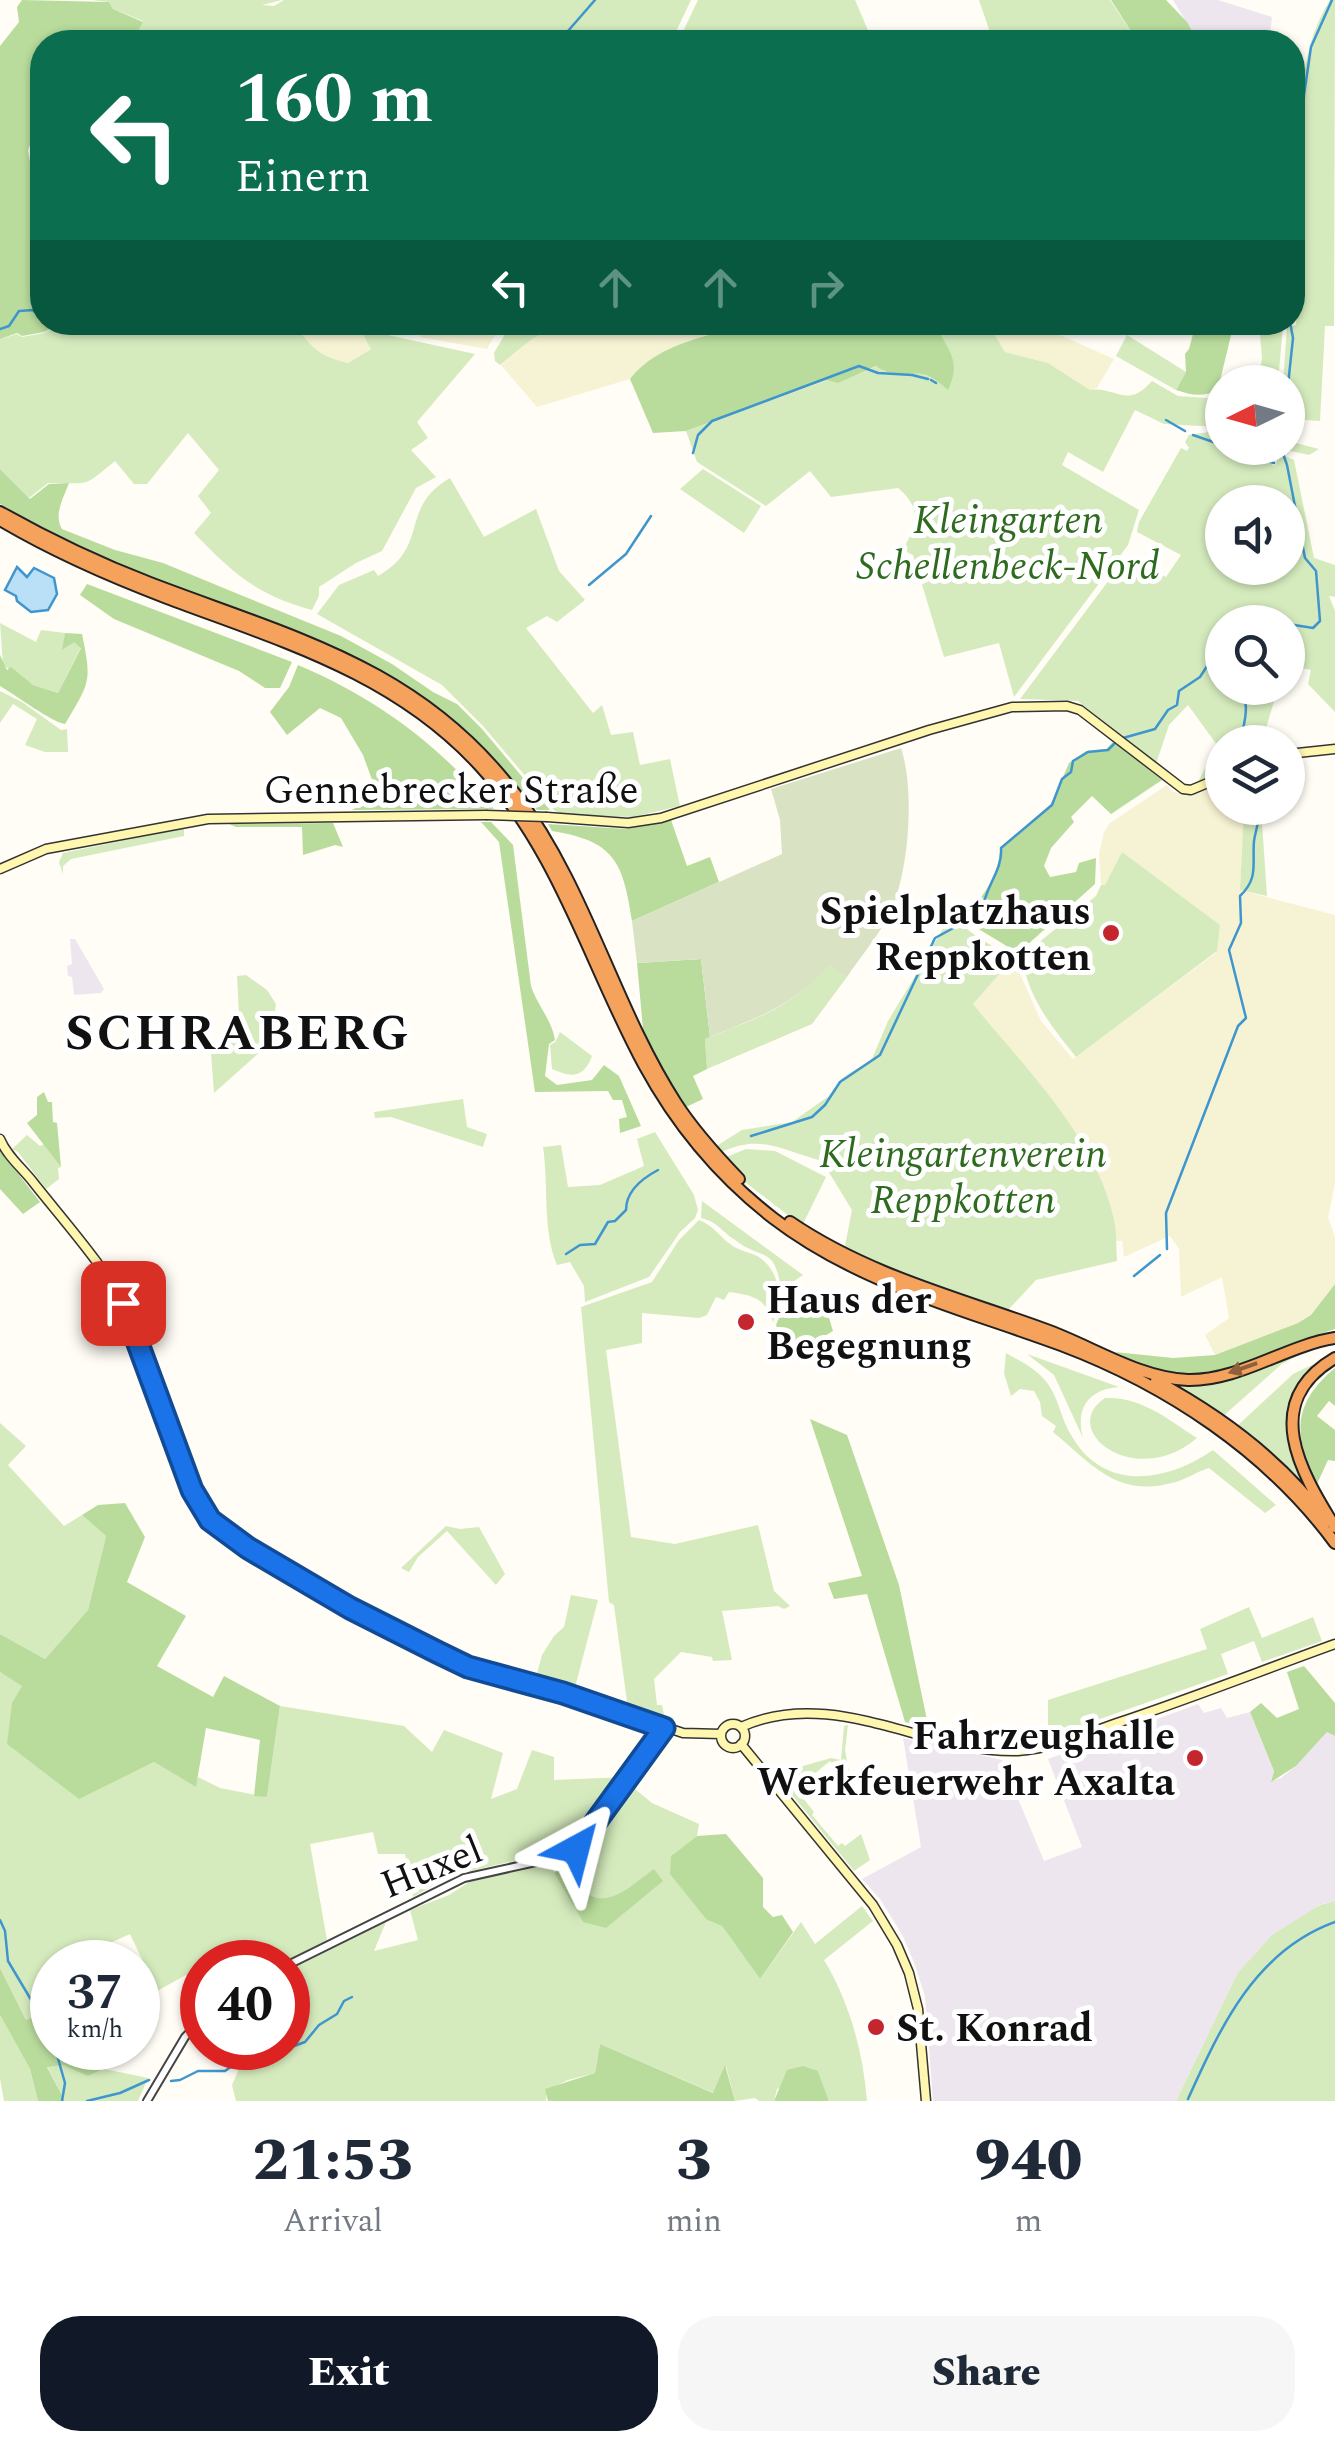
<!DOCTYPE html>
<meta charset="utf-8">
<style>
body{margin:0;font-family:Spectral,serif;background:#f6f6f7;color:#1f2937;height:100vh;display:flex;flex-direction:column;font-size:38px;white-space:nowrap}
*{box-sizing:border-box;margin:0}
p{font-size:32px;color:#747a83}
.icon{flex:none;width:55px;height:55px;fill:none;stroke:currentColor;stroke-width:2;stroke-linecap:round;stroke-linejoin:round}
.map{position:relative;height:2101px;overflow:hidden}
.details{display:flex;flex-direction:column;background:#fff;flex:1}
.details>*{flex:none}
.top-card{position:absolute;left:30px;top:30px;width:1275px;height:305px;border-radius:40px;box-shadow:0 2px 8px #0004;background:#0b6e4f;color:#fff;overflow:hidden}
.needle{width:65px;rotate:265deg}
.buttons{position:absolute;left:1205px;top:365px;display:grid;gap:20px}
.buttons a{display:grid;place-items:center;width:100px;height:100px;border-radius:50%;background:#fff;box-shadow:0 2px 8px #0004;font-size:50px}
.speed{position:absolute;left:30px;top:1940px;display:flex;gap:20px;font-size:50px;font-weight:700;text-align:center}
.speed>*{display:grid;place-content:center;width:130px;height:130px;border-radius:50%;background:#fff;box-shadow:0 2px 8px #0004;line-height:1}
.speed small{font-size:25px;font-weight:400}
.speed .limit{border:15px solid #d22;background:#fff;color:#111}
.pin{position:absolute;display:grid;place-items:center;width:85px;height:85px;color:#fff;margin:-42px;border-radius:20px;box-shadow:0 5px 15px #0006}
.me{position:absolute;width:110px;margin:-55px;rotate:38deg;stroke-linejoin:round;filter:drop-shadow(0 0 8px #0008)}
.turn{display:flex;align-items:center;gap:35px;height:210px;padding:0 40px;font-size:45px}
.turn .icon{width:130px;height:130px;stroke-width:2.5}
.turn b{display:block;font-size:70px;line-height:85px}
.lanes{display:flex;align-items:center;height:95px;padding:0 40px;background:#0003;justify-content:center;gap:50px;direction:ltr}
.lanes .off{opacity:.35}
.eta{display:flex;justify-content:space-evenly;align-items:center;height:170px;text-align:center}
.eta b{font-size:60px;font-weight:800;line-height:70px}
.button{display:flex;gap:20px;margin-top:auto;padding:20px 40px}
.button a{flex:1;height:115px;border-radius:40px;background:#111827;color:#fff;font-size:40px;font-weight:800;line-height:115px;text-align:center}
.button a+a{background:#f6f6f7;color:#1f2937}
.map>svg:first-child{display:block}
.industrial{fill:#eee6ef}
.farmland{fill:#f6f3d4}
.green{fill:#d5ebbd;fill-rule:evenodd}
.forest{fill:#b9dc9c}
.cemetery{fill:#d9e3c4}
.water{fill:#b9e0f7;stroke:#3f96cf;stroke-width:2.5}
.lines{fill:none;stroke-linecap:round;stroke-linejoin:round}
.stream{stroke:#3f96cf;stroke-width:2.5}
.tertiary-casing{stroke:#444;stroke-width:10}
.secondary-casing{stroke:#333;stroke-width:11}
.motorway-casing{stroke:#222;stroke-width:14}
.tertiary{stroke:#fff;stroke-width:6}
.secondary{stroke:#fff6b0;stroke-width:8}
.motorway{stroke:#f5a25d;stroke-width:10}
.secondary-bridge-casing{stroke:#333;stroke-width:11;stroke-linecap:butt}
.secondary-bridge{stroke:#fff6b0;stroke-width:8}
.oneway{fill:#8e613b}
.route-casing{stroke:#114b97;stroke-width:25}
.route{stroke:#1a73e8;stroke-width:18}
.poi-dot{fill:#c4262e;stroke:#fff;stroke-width:4}
.labels{text-anchor:middle;stroke-width:10;stroke-linejoin:round;paint-order:stroke}
.park-label{font-size:40px;font-style:italic;fill:#2f6b1f;stroke:#fff}
.street-label{font-size:40px;fill:#111;stroke:#fff}
.poi-label{font-size:40px;font-weight:bold;fill:#111;stroke:#fff;text-anchor:end}
.district-label{font-size:50px;font-weight:bold;letter-spacing:2.5px;fill:#111;stroke:#fff}
</style>
<div class="map">
<svg width="1335" height="2101" viewBox="0 0 1335 2101">
<rect width="100%" height="100%" fill="#fffdf5"/>
<path class="industrial" d="M1173,0H1218L1272,17L1269,42H1198Z
M70,939H75L104,989L101,993L74,995L72,977L68,976L67,966L72,964Z
M1198,1704L1204,1713L1221,1708L1227,1718L1250,1712L1274,1771L1271,1781L1281,1778L1296,1766L1328,1731L1335,1736V1901L1319,1905L1237,1974L1176,2101H933L925,1996L915,1965L903,1936L880,1899L862,1879L921,1847L903,1738L1002,1760L1044,1861L1082,1847L1048,1759Z"/>
<path class="farmland" d="M294,323H354L372,348L348,363L332,359L306,343Z
M428,323V322L502,323L487,349L420,337Z
M564,323H759L666,350L630,379L537,407L501,365L532,339Z
M994,323H1033L1114,359L1097,388L1090,390L1048,363L1005,352L990,327Z
M1222,783V808H1244L1240,890L1335,915V1183L1328,1218L1335,1237V1284L1311,1315L1298,1323L1215,1355L1205,1335L1229,1318L1222,1277L1181,1297L1179,1249L1170,1236L1124,1257L1122,1241H1116L1114,1218L1107,1197L1089,1158L1046,1094L973,1004L1011,961L1020,974L1041,1021L1073,1059L1217,952L1122,852L1105,886L1101,885L1099,854L1104,832L1110,823L1167,785L1174,792L1190,795Z"/>
<path class="green" d="M92,0H282L262,5L274,6L284,0H691L671,42H141L136,35L143,21L113,9L109,2Z
M698,0H855L873,42H678Z
M979,0H1110L1138,42H1002L999,37L992,38Z
M1330,0H1335L1334,326H1325L1320,421L1290,419L1288,441L1319,449L1309,455L1277,448H1288V382H1283L1287,327L1296,325L1304,205L1293,323L1283,326L1278,382H1258L1262,358L1259,323L1292,322L1296,202H1293L1292,189L1297,188C1301,125 1295,55 1330,0Z
M294,322C308,346 321,357 348,363L371,349L360,329L475,354L417,422L428,438L411,450L436,477L416,488L382,551L356,563L319,587V596L312,610C256,595 233,573 194,533L211,513L198,496L219,470L188,433L147,484H134L115,461C80,490 91,482 48,483L29,498L0,469V339L17,334L22,337L44,333L62,323Z
M512,322H564V323L532,339L500,365L495,361L494,353Z
M877,323H994L990,327L1005,352L1048,363L1090,390C1116,386 1127,410 1152,381L1178,396L1221,399L1222,396V426L1219,427L1164,424L1135,410L1103,472L1068,452L1062,465L1139,510L1128,545L1014,697L999,643L944,657L913,555L902,550C918,526 922,508 898,488L831,497L810,471L766,506L697,462L686,431L828,380L838,382L877,366L888,374Z
M1127,335L1186,372L1176,390L1116,356Z
M1222,430V448H1271L1272,465L1275,466L1280,454L1294,460L1314,558L1335,565V597L1329,596L1335,611V712L1308,684L1311,670L1292,666L1288,669V622H1222V688H1278L1262,742H1222V774L1197,784L1217,745L1188,705L1169,725L1156,764L1078,701L1020,699L1127,556L1166,577L1181,555L1137,532L1139,522L1181,448L1187,451L1189,448L1185,442L1189,435ZM1222,502H1288V568H1222Z
M703,469L761,506L744,533L680,489Z
M450,478L484,537L536,509L559,571L585,600L557,622L547,616L526,628L593,713L602,705L611,735L633,732L640,765L670,759L680,806L633,817L564,815L555,811L483,726L442,685L317,614L339,585L374,570L378,576C431,546 398,508 450,478Z
M0,623L36,642L41,630L65,633L63,649L74,641L81,647L58,693L33,685L3,665Z
M0,691L22,702L61,730L67,729L68,752H45L25,745L37,719L13,704L0,723Z
M1244,808H1261L1267,896L1240,890Z
M184,828V836L71,859L63,866V874L59,862L63,853Z
M1122,852L1220,925L1217,951L1076,1057C1051,1026 1027,996 1022,956L1096,896L1101,885H1105Z
M957,917C968,936 995,944 1011,961L973,1004C1024,1067 1093,1134 1113,1215C1117,1229 1116,1246 1117,1261L1036,1280L1007,1311L974,1303L844,1251L852,1210L822,1161C781,1150 761,1133 719,1153L718,1145L742,1130L792,1122L829,1096L841,1079L872,1059L888,1021L911,983L944,927Z
M829,963L847,977L812,1024L707,1069L705,1039C758,1017 791,1010 829,963Z
M246,975L267,990L276,1004L270,1043L214,1093L211,1053L224,1051L240,1032L237,976Z
M560,1032L592,1056C584,1078 572,1078 552,1069L550,1045L555,1042Z
M463,1099L467,1127L487,1134L483,1147L391,1117L375,1118L374,1112Z
M655,1132L694,1195L698,1210L695,1218L680,1232L649,1277L585,1302L584,1286L570,1262L557,1265C542,1228 549,1186 543,1147L561,1145L568,1187L600,1185L644,1166L637,1139Z
M27,1135L40,1146L44,1144L61,1167L58,1168L59,1179L46,1189L18,1152L12,1149Z
M746,1149L775,1151L826,1177L802,1226L745,1182L724,1158Z
M702,1201L803,1275L781,1290C775,1245 762,1261 735,1240C721,1231 718,1222 701,1218Z
M699,1220C714,1226 718,1235 730,1244C738,1251 750,1252 759,1257C781,1272 782,1300 773,1322C766,1298 752,1295 729,1292L724,1300L716,1297L707,1315L699,1318L642,1313V1343L606,1350L631,1537L675,1544L758,1525L774,1591L790,1606L784,1609L778,1606L722,1611L732,1660L713,1661L712,1657L681,1652L654,1679L657,1705H662L664,1715L674,1718L673,1723L628,1709L614,1605L609,1602L581,1307L652,1282L679,1240Z
M1321,1343L1282,1364L1222,1417L1160,1379L1190,1383Z
M1006,1353C1020,1361 1033,1367 1044,1379C1059,1396 1060,1417 1071,1435C1104,1493 1167,1482 1213,1450L1276,1505L1265,1513L1209,1468C1196,1472 1185,1480 1172,1483C1116,1498 1091,1463 1053,1432L1056,1426L1042,1416L1040,1402L1034,1391L1020,1389L1011,1396L1004,1373Z
M1027,1354L1119,1387C1089,1389 1075,1408 1083,1438L1054,1375Z
M1335,1354L1290,1411L1318,1507L1235,1428L1293,1374Z
M1105,1398C1141,1396 1169,1420 1197,1438C1135,1491 1057,1430 1105,1398Z
M0,1423L26,1446L8,1465L64,1526L82,1515L106,1536L88,1610L45,1659L0,1634Z
M446,1526L460,1529L479,1527L505,1574L496,1585L447,1531L418,1557L409,1572L401,1568Z
M571,1595L598,1600L574,1691L535,1681L542,1655L554,1636L564,1627Z
M1249,1607L1262,1638L1313,1617L1322,1641L1262,1662L1254,1641L1221,1654L1228,1674L1060,1733L1048,1731V1700L1207,1649L1200,1629Z
M0,1672L23,1685L79,1798L154,1762L195,1786L198,1777L220,1788L267,1797L280,1706L404,1726L432,1752L444,1730L503,1753L491,1799L517,1789L532,1750L554,1757V1780L626,1777L588,1827L564,1849L450,1876L413,1897L405,1854H378L373,1832L310,1844L327,1940L285,1962H202V2000L186,1975L157,1991L130,1934L67,1962H52V1967L42,1970L52,1998V2008L26,2020L0,1968Z
M848,1725L845,1750L850,1777L846,1780L830,1761L796,1789L814,1812L812,1815L838,1846L842,1843L845,1846L861,1834L870,1860L854,1871L775,1774L831,1758L841,1760L844,1726Z
M635,1789L652,1803L699,1824L697,1836L671,1856L707,1920L722,1926L760,1979L801,1922L815,1944L862,1906L873,1921L824,1960C850,2003 863,2052 867,2101H829L818,2071L777,2089L774,2101H759L755,2098L735,2101L726,2066L714,2093L600,2044L595,2073L568,2080L547,2090L546,2101H236L232,2085L241,2064L231,2048H288V1971L386,1922L374,1951L418,1940L410,1910L449,1895L471,1881L552,1863L554,1873L583,1922L653,1870C638,1880 609,1909 589,1894C580,1888 574,1870 569,1860L578,1855L627,1790Z
M1335,1901V2101H1176L1237,1974L1272,1935L1320,1905Z
M0,2015L30,2069L38,2101H4L0,2078Z
M63,2065L88,2075L104,2069L148,2078L138,2101H65L47,2066Z"/>
<path class="forest" d="M22,0L109,2L113,9L143,22L136,35L142,42H42V89L31,93L36,129L28,150L31,168L42,173V322L62,323L44,332L22,336L17,333L0,339V46L19,22L17,7Z
M1111,0H1166L1187,22L1198,42H1138Z
M759,322L934,323C948,350 962,360 948,390C943,386 933,377 927,375C906,369 901,383 876,366L838,383L827,380L686,431L653,433L630,379C659,341 715,335 759,322Z
M1196,323H1234L1218,389C1204,398 1191,395 1176,390L1186,372L1185,354L1189,349Z
M0,469L30,499L49,484L69,483C64,497 53,515 62,529L115,550L163,563L243,596L341,636L392,664L433,692L457,704L482,729L550,810H537L472,737L382,673L336,649L105,562L61,541L0,504Z
M87,584L292,662L280,688H265L239,671L114,619L80,595Z
M65,633L82,634C92,682 90,682 65,724C51,722 16,695 0,686V655L7,670L11,667L33,685L58,693L81,648L74,642L62,650Z
M298,665C380,700 435,743 494,809L352,810L378,796L363,755L341,718L320,708L287,735L270,712L289,687Z
M1113,742L1162,780L1111,814L1092,796L1071,817L1074,822L1051,848L1044,866L1050,877L1076,872L1079,863L1096,858L1095,884L1015,956L1005,945L967,922L965,916C983,898 1000,873 1000,848L1051,804L1069,763L1086,751L1106,749Z
M671,820L687,866L710,857L719,882L632,921C623,861 614,841 552,831L548,824L626,829Z
M481,822H491L513,845L531,986C537,1005 552,1020 555,1040L549,1044L545,1076L557,1085L592,1080L604,1065L619,1076L641,1126L620,1133L619,1119L627,1117L622,1100H613L608,1091L535,1092L499,842Z
M333,823L343,847L335,845L303,855L302,827H236L229,824Z
M701,959L710,1037L705,1039L707,1069L693,1076L703,1099L684,1108L644,1040L637,963Z
M44,1092L48,1102H52L53,1122L57,1123L61,1167L27,1123L37,1115V1097Z
M0,1150L40,1202L23,1214L0,1189Z
M1335,1284V1329C1279,1346 1211,1389 1151,1369C1139,1365 1127,1357 1115,1352L1173,1358L1215,1355L1298,1323L1311,1315Z
M821,1292L833,1331L789,1358L784,1355L785,1347L776,1325L784,1306L783,1294L793,1310Z
M1335,1368V1406L1329,1401L1317,1416L1335,1430V1461L1328,1460L1317,1484C1293,1435 1292,1404 1335,1368Z
M810,1419L847,1435L899,1585L927,1720L926,1727L905,1722L867,1594L834,1599L828,1583L862,1576Z
M125,1503L145,1537L127,1582L186,1616L157,1666L213,1697L224,1676L280,1706L267,1797L254,1796L260,1740L206,1728L196,1787L154,1762L79,1799L7,1744L12,1703L22,1686L0,1672V1634L45,1659L88,1610L106,1536L82,1515L98,1505Z
M1304,1666L1335,1703V1736L1327,1732L1296,1766L1271,1782L1274,1771L1250,1712L1261,1703L1277,1718L1299,1709L1287,1672Z
M726,1834L763,1878V1907L773,1917L782,1915L793,1932L760,1979L722,1926L707,1920L670,1874L671,1856L697,1836Z
M569,1860C574,1870 580,1888 589,1894C609,1909 638,1880 654,1869L663,1881L606,1928L583,1922L554,1873L561,1867L559,1862Z
M0,1968L26,2020L52,2008V2048H93L101,2070L88,2076L63,2065L47,2067L65,2101H38L30,2069L0,2015Z
M600,2044L713,2093L725,2065L735,2101H548L545,2089L595,2073Z
M803,2066L818,2071L829,2101H774L787,2070Z"/>
<path class="cemetery" d="M901,748C915,790 909,870 891,911C880,934 861,956 847,977L829,964C793,1007 760,1016 710,1037L701,959L637,963L632,921L782,854L780,820L771,789Z"/>
<path class="water" d="M17,567L27,577L34,568L54,578L57,594L48,610L31,612L17,601L16,596L5,590Z"/>
<g class="lines">
<path class="stream" d="M528,42L547,32L568,31L595,0
M1292,305L1304,95L1311,47L1332,0
M0,329L9,326L19,311L33,310L37,314
M931,380L936,383
M1288,385L1293,338L1290,322
M1288,405V387
M1166,420L1185,431
M1193,435L1222,445
M1228,448L1274,463
M1281,448L1287,465L1305,558L1316,571L1320,621L1313,628L1288,624
M693,453L698,435L712,421L859,366L878,373L912,375L928,379
M589,585L626,554L651,516
M1239,688C1249,699 1246,716 1243,729L1252,742
M1123,738L1155,729L1168,710L1177,705L1179,691L1200,677L1211,660L1222,657
M965,919L983,908C985,887 1003,870 1001,848L1052,805L1062,779L1071,772L1073,761L1088,752L1108,750L1114,744
M751,1136L812,1117L825,1105L840,1082L880,1055L935,938L959,925
M1167,1249L1166,1213L1238,1026L1246,1018L1229,950L1241,923L1240,896C1259,878 1252,864 1254,841C1256,828 1260,822 1257,808
M566,1254L580,1245L595,1244L608,1222L615,1221L626,1210C626,1191 641,1179 658,1170
M1134,1276L1160,1255
M0,1920L5,1931L8,1961L52,2035
M288,2042L294,2046L305,2042L319,2025L337,2014L344,2001L352,1997
M55,2048L65,2083L62,2101
M171,2081L180,2080L198,2071H225L257,2048
M1188,2099C1221,2026 1255,1951 1335,1922
M87,2101L120,2093L149,2080"/>
<g class="tertiary-casing">
<path id="tertiary" d="M288,1965L464,1878L554,1858L576,1849L664,1728
M147,2101L185,2037L202,2020"/>
</g>
<g class="secondary-casing">
<path id="secondary" d="M1288,754L1335,749
M547,817L628,823L661,818L929,730L1012,707L1067,706L1080,710L1183,789L1191,790L1222,777
M0,869L46,849L208,819L486,815
M0,1139C7,1156 22,1168 33,1182C63,1220 108,1270 129,1313C162,1382 163,1476 223,1531L350,1608L468,1667L563,1693L683,1733L721,1734
M721 1736a12 12 0 1 1 24 0a12 12 0 1 1-24 0Z
M741,1727C834,1685 927,1754 1018,1751C1053,1749 1087,1733 1120,1722C1192,1698 1263,1670 1335,1644
M741,1744L873,1905L897,1945L909,1973L918,2009L926,2101"/>
</g>
<g class="motorway-casing">
<path id="motorway" d="M0,512C48,539 98,563 150,583C291,637 420,667 516,795C587,889 613,1005 676,1103C694,1131 716,1155 739,1179
M0,520C54,552 109,576 167,598C281,641 395,673 480,766C560,853 589,963 644,1065C676,1124 720,1177 773,1218C859,1284 961,1308 1061,1345C1167,1385 1267,1451 1335,1543
M790,1222C868,1275 956,1297 1044,1329C1090,1345 1138,1378 1188,1380C1239,1381 1285,1346 1335,1338
M1335,1358C1260,1402 1300,1471 1335,1527
M1156,1381C1221,1416 1282,1461 1326,1521"/>
</g>
<use href="#tertiary" class="tertiary"/>
<use href="#secondary" class="secondary"/>
<use href="#motorway" class="motorway"/>
<g class="secondary-bridge-casing">
<path id="secondary-bridge" d="M486,815L547,817"/>
</g>
<use href="#secondary-bridge" class="secondary-bridge"/>
</g>
<defs><path id="oneway-solid" d="M-6-.8H1V-3.2L6.5 0L1 3.2V.8H-6Z" transform="scale(2.5)"/></defs>
<use class="oneway" href="#oneway-solid" transform="translate(1243 1368) rotate(161)"/>
<g class="lines">
<g class="route-casing">
<path id="route" d="M123,1303L192,1490L210,1520L248,1548L350,1608L437,1652L468,1667L563,1693L664,1728L576,1849"/>
</g>
<use href="#route" class="route"/>
</g>
<g class="poi-dot">
<circle cx="1111" cy="933" r="10"/>
<circle cx="746" cy="1322" r="10"/>
<circle cx="1195" cy="1758" r="10"/>
<circle cx="876" cy="2027" r="10"/>
</g>
<g class="labels">
<g class="park-label">
<text x="1008" y="533">Kleingarten<tspan x="1008" dy="46">Schellenbeck-Nord</tspan></text>
<text x="963" y="1167">Kleingartenverein<tspan x="963" dy="46">Reppkotten</tspan></text>
</g>
<g class="street-label">
<text x="451" y="803">Gennebrecker Straße</text>
<text transform="translate(431 1866) rotate(-22)" y="14">Huxel</text>
</g>
<g class="poi-label">
<text x="1091" y="924">Spielplatzhaus<tspan x="1091" dy="46">Reppkotten</tspan></text>
<text x="766" y="1313" text-anchor="start">Haus der<tspan x="766" dy="46">Begegnung</tspan></text>
<text x="1175" y="1749">Fahrzeughalle<tspan x="1175" dy="46">Werkfeuerwehr Axalta</tspan></text>
<text x="896" y="2041" text-anchor="start">St. Konrad</text>
</g>
<g class="district-label">
<text x="238" y="1049">SCHRABERG</text>
</g>
</g>
</svg>
<div class="buttons">
<a><svg class="needle" viewBox="-14 -14 28 28"><path d="M0-13l5 13h-10z" fill="#e53935"/><path d="M0 13l5-13h-10z" fill="#747a83"/></svg></a>
<a><svg class="icon" aria-label="sound" viewBox="0 0 24 24"><path d="M4 9h4l5-4v14l-5-4H4zM17 9q2 3 0 6"/></svg></a>
<a><svg class="icon" aria-label="search" viewBox="0 0 24 24"><circle cx="10" cy="10" r="6"/><path d="M15 15l6 6"/></svg></a>
<a><svg class="icon" aria-label="layers" viewBox="0 0 24 24"><path d="M12 4l9 5-9 5-9-5zM3 14l9 5 9-5"/></svg></a>
</div>
<div class="speed"><div>37<small>km/h</small></div><div class="limit">40</div></div>
<div class="pin" style="left:123px;top:1303px;background:#d93025"><svg class="icon" aria-label="arrive" viewBox="0 0 24 24"><path d="M6 21V4h12l-3 4 3 4H6"/></svg></div>
<svg class="me" style="left:576px;top:1849px" viewBox="-20 -20 40 40"><path d="M0-17L14 15 0 8-14 15z" fill="#1a73e8" stroke="#fff" stroke-width="4"/></svg>
<div class="top-card">
<div class="turn"><svg class="icon" aria-label="left" viewBox="0 0 24 24"><path d="M17 20v-9H6M10 6l-5 5 5 5"/></svg><div><b>160 m</b>Einern</div></div>
<div class="lanes"><svg class="icon" aria-label="left" viewBox="0 0 24 24"><path d="M17 20v-9H6M10 6l-5 5 5 5"/></svg><svg class="icon off" aria-label="ahead" viewBox="0 0 24 24"><path d="M12 20V5M6 11l6-6 6 6"/></svg><svg class="icon off" aria-label="ahead" viewBox="0 0 24 24"><path d="M12 20V5M6 11l6-6 6 6"/></svg><svg class="icon off" aria-label="right" viewBox="0 0 24 24"><path d="M7 20v-9h11M14 6l5 5-5 5"/></svg></div>
</div>
</div>
<section class="details">
<div class="eta">
<div><b>21:53</b><p>Arrival</p></div>
<div><b>3</b><p>min</p></div>
<div><b>940</b><p>m</p></div>
</div>
<div class="button"><a>Exit</a><a>Share</a></div>
</section>
